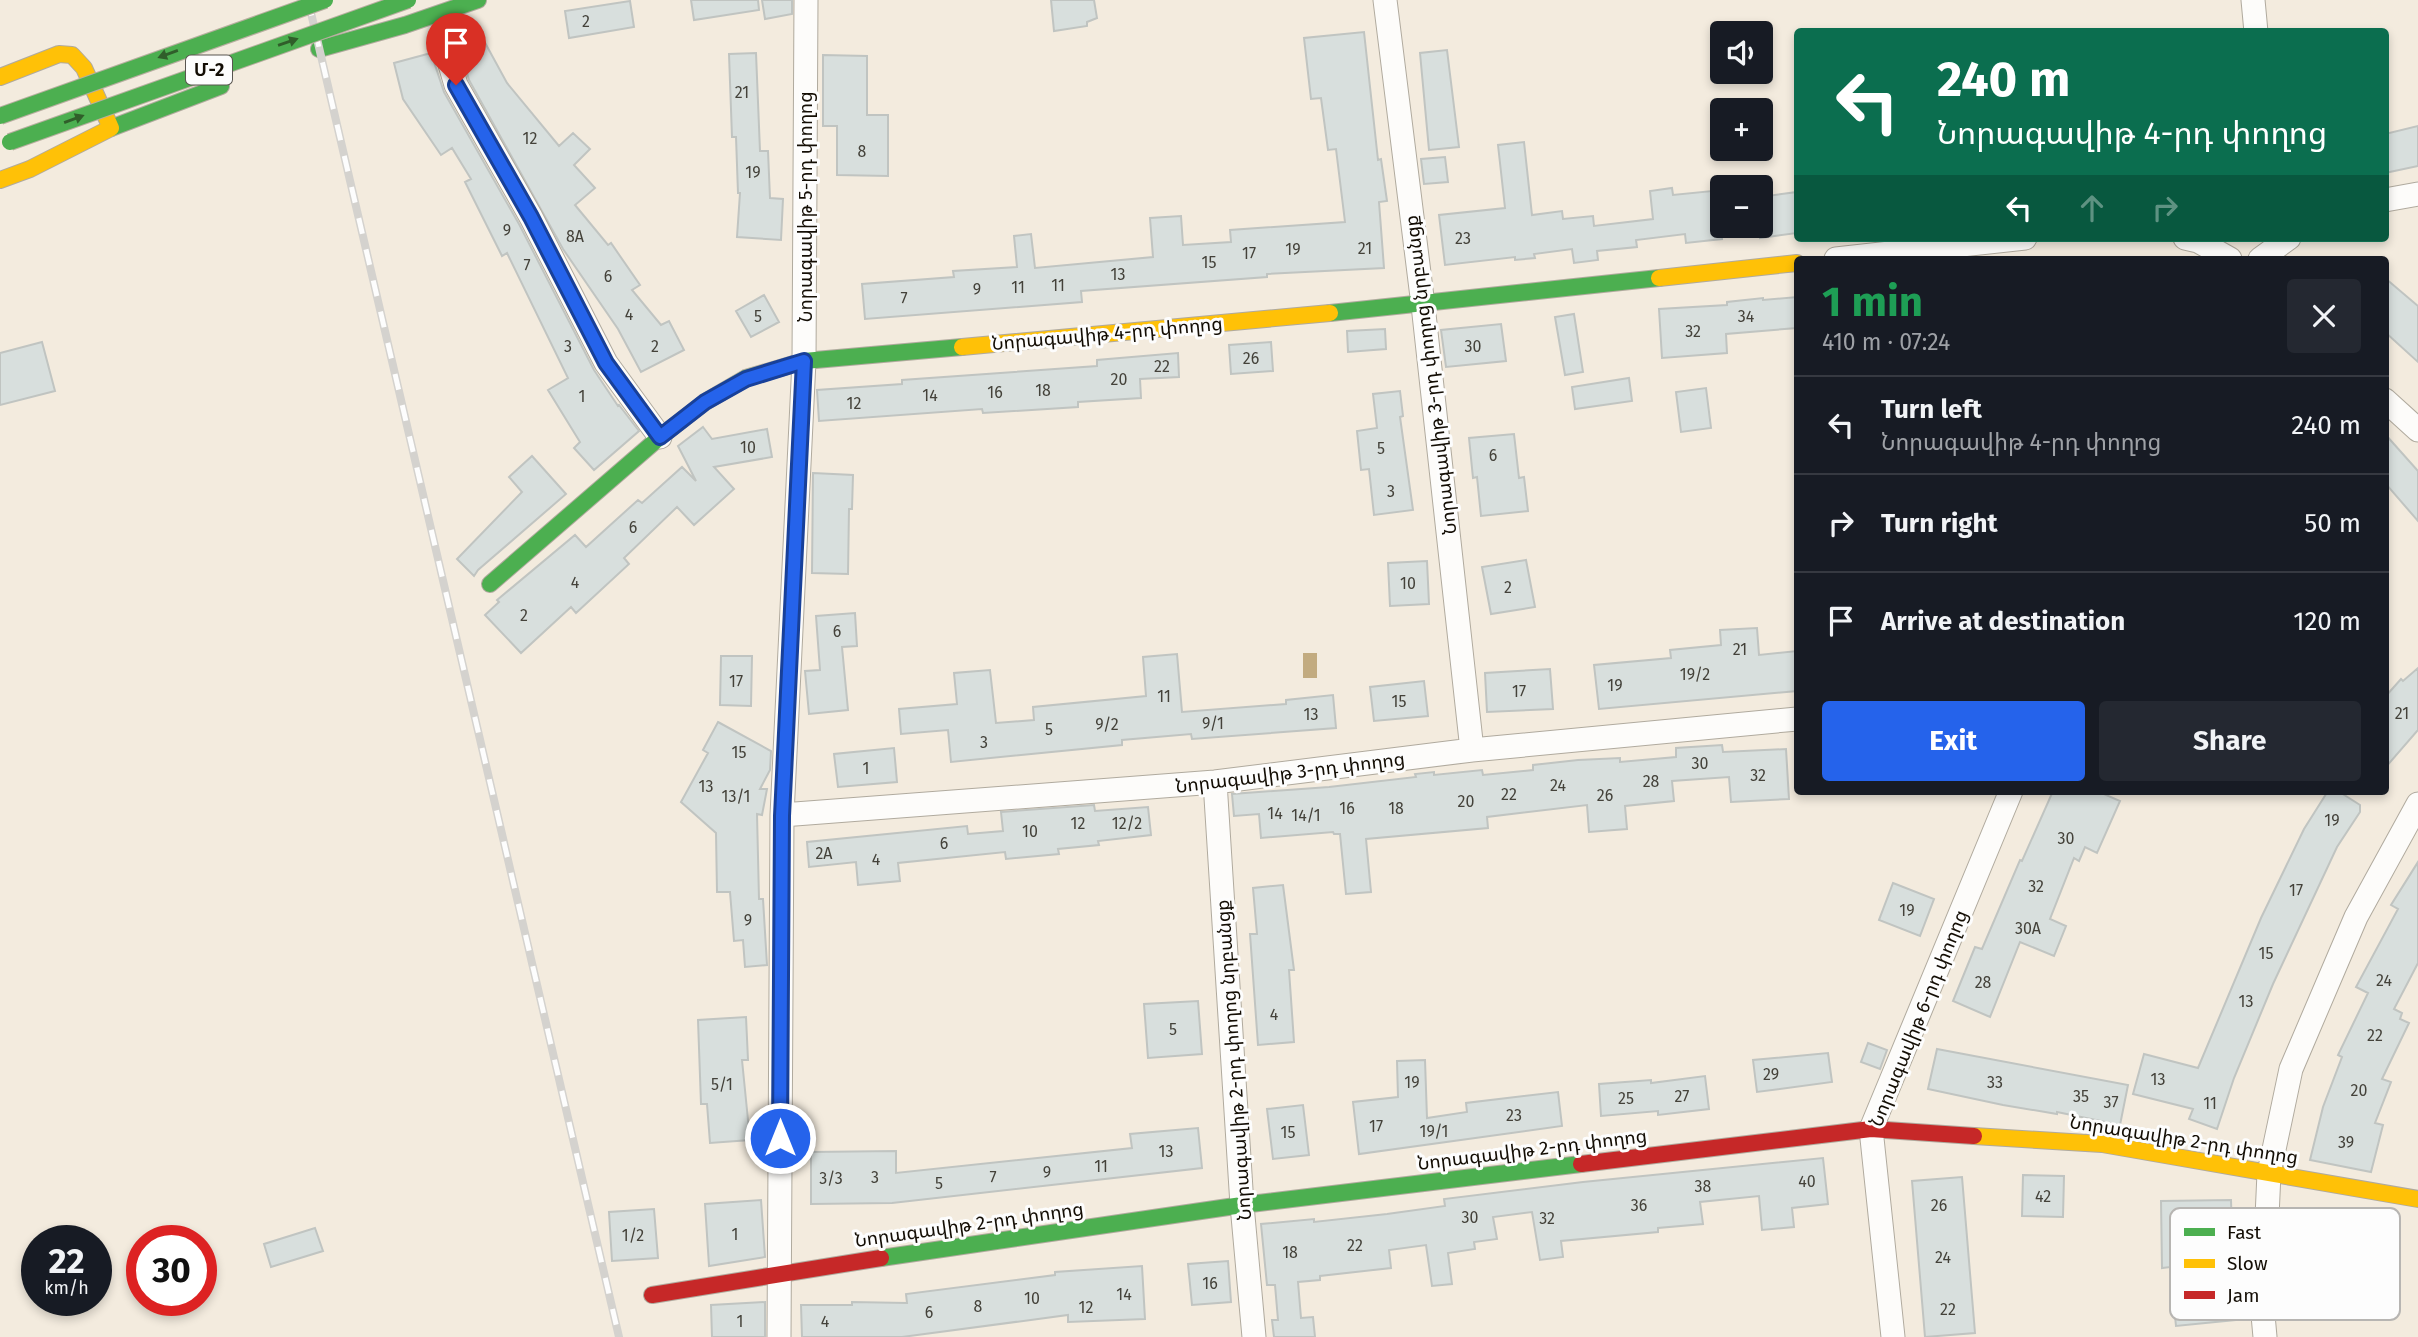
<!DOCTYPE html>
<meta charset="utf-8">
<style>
body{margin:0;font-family:"Fira Sans","Noto Sans Armenian",sans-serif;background:#242831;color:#f1f3f6;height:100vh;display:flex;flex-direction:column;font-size:26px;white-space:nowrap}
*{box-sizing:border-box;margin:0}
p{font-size:23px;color:#9ea1a6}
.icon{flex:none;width:38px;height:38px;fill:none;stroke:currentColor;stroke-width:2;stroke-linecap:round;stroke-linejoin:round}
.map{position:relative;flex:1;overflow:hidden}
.details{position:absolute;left:1794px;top:256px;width:595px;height:539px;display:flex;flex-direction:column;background:#171b24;border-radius:7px;box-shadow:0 4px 10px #0003}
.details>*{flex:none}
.top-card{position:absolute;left:1794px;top:28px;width:595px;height:214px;border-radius:7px;box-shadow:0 4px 10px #0003;background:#0b6e4f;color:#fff;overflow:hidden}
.controls{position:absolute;left:1710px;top:21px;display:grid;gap:14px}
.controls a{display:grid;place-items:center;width:63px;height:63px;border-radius:7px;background:#171b24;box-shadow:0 4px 10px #0003;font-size:35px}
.speed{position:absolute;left:21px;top:1225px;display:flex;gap:14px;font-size:35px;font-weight:700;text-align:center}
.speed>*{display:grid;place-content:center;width:91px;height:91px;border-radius:50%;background:#171b24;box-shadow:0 4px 10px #0003;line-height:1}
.speed small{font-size:18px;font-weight:400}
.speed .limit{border:10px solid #d22;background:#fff;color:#111}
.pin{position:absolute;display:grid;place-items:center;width:60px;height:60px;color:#fff;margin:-72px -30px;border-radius:50% 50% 50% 0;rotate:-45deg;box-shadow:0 0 7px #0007}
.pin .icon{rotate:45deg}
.me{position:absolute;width:77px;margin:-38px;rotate:0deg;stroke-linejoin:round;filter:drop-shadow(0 0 5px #0008)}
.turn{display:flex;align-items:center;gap:24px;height:147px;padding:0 28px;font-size:32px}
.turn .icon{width:91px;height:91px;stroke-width:2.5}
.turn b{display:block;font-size:49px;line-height:60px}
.lanes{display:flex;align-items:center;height:66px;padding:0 28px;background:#0003;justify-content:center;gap:35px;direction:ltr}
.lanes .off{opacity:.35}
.round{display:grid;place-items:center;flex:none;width:74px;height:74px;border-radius:7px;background:#242831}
.overview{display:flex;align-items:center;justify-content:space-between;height:119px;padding:0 28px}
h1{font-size:42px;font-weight:700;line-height:52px;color:#1e9e55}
.button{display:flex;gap:14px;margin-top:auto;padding:14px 28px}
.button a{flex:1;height:80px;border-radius:7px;background:#2563eb;color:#fff;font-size:28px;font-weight:700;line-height:80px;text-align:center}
.button a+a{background:#242831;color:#f1f3f6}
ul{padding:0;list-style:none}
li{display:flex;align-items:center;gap:21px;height:98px;padding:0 28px;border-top:2px solid #363941}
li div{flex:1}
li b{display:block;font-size:26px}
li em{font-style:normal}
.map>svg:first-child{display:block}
.water{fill:#c2ab80}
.building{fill:#d8dfdd;stroke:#c0c4c1;stroke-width:2}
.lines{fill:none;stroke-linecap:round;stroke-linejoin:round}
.street-casing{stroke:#b0aa9e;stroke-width:25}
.fast-casing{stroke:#b0aa9e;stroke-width:18}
.slow-casing{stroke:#b0aa9e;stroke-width:18}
.jam-casing{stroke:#b0aa9e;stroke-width:18}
.path{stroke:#dbd9d5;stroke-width:4.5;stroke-dasharray:5 3.5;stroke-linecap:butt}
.street{stroke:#fdfcfa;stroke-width:23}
.fast{stroke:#4caf50;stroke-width:16}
.slow{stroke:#ffc107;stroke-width:16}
.jam{stroke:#c62828;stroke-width:16}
.rail-casing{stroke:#d4d2ce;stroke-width:8}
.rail{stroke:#fdfdfd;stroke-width:5;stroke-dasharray:16;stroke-linecap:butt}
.fast-bridge-casing{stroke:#b7ae9f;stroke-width:18;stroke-linecap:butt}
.fast-bridge{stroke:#4caf50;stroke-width:16}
.oneway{fill:#305e2a}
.route-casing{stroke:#184099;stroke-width:18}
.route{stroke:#2563eb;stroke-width:12}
.labels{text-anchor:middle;stroke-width:6;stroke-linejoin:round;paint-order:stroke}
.number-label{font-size:16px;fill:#44423a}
.shield{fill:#fdfdfd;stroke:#59554f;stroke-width:2}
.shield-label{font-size:18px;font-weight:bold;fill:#130d04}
.street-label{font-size:19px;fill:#130d04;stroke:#fdfdfd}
.key{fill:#fdfdfd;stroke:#b7b5b2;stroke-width:2}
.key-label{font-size:19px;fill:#130d04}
</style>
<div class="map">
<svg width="2418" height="1337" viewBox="0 0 2418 1337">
<rect width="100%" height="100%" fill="#f3ebde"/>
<path class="water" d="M1303,653H1317V678H1303Z"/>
<path class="building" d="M691,0H758L759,10L694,20Z
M762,0H792V14L765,19Z
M1051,0H1094L1097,18L1087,22V26L1054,31Z
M630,1L634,27L569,38L565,11Z
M1364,32L1378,160L1381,159L1387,201L1379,202L1384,268L1267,274V277L1081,291L1082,302L865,319L862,284L954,277L953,271L1017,267L1014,236L1031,234L1035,268L1153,257L1150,218L1181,216L1183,245L1231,242L1230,230L1345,222L1336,149L1328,150L1321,98L1311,99L1304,38Z
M483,39L507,83L559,146L573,133L590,149L574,165L595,188L575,205L608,245L611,243L640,285L632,290L661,325L669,321L684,350L641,372L618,329L563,249L469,80L461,51Z
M1447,50L1459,147L1429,150L1420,53Z
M431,53L444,92L519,224L594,370L618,406L619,405L639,431L594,470L574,448L580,442L548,390L568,378L507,253L502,256L465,182L471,179L452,148L441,155L403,99L394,63Z
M756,53L760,151H768L770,198L783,199L781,240L737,237L740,193H738L736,137H732L729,54Z
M823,55L867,56V115H888V176L837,175V126H823Z
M2418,126V166L2385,173V134Z
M1524,142L1532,215L1562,211L1563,219L1593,216L1594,226L1653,219L1650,191L1672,188L1673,195L1722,190V239L1686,243L1685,234L1636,240L1637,247L1597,251L1598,260L1574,263L1572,249L1534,254L1535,258L1515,260V257L1445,265L1439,215L1505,208L1498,145Z
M1445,157L1448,182L1424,184L1421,159Z
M1797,192V233L1760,238V197Z
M2385,278L2418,306V362L2385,332Z
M764,295L779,322L751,337L736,311Z
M1797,297V328L1726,334L1727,353L1662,358L1659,309L1727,305V302L1763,298V300Z
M1574,314L1583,372L1565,375L1555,317Z
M1501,324L1506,361L1446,367L1441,330Z
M1385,329L1386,349L1348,352L1347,331Z
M42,342L55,391L0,405V353Z
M1271,342L1273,371L1231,374L1229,345Z
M1178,353L1179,377L1140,379L1141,398L1078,402V407L983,413L982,409L819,421L817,390L902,384V380L1097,366V360Z
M1629,378L1632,401L1575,409L1572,387Z
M1706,388L1711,428L1681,432L1676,392Z
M1400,391L1403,416L1400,417L1413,510L1374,515L1369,469L1361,470L1357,431L1377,428L1373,394Z
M703,427L712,439L767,429L772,457L714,467L734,489L694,525L677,507L624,558L629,564L576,613L571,607L521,653L485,615L499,602L497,600L575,535L586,547L638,500L642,503L682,467L696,481L678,446Z
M1514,434L1519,478L1524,477L1528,511L1481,516L1477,477L1473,478L1469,438Z
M2385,434L2418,471V521L2385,483Z
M532,456L566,494L478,570L474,576L457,559L522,492L509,477Z
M813,473L853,475L852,509H849L848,574L812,573Z
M1526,560L1535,607L1491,614L1482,567Z
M1427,561L1429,604L1390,606L1388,563Z
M855,613L857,646L842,647L848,710L809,714L805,671L820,670L816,616Z
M1757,628L1759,655L1797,651V691L1599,709L1594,665L1671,658L1670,650L1721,645L1720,630Z
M1177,654L1182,712L1286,704V700L1333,695L1336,728L1192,739L1191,734L1122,740V745L951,762L948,730L901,734L899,709L957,704L954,673L990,670L996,723L1034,720L1033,707L1146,696L1143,657Z
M721,656H752L751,706L720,705Z
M2418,668V730L2385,768V697L2401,679L2403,681Z
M1550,669L1553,709L1487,712L1485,673Z
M1424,681L1428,716L1374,721L1370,687Z
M718,722L771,751L770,770L760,789H767L762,815L757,814L759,899H763L767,965L745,967L743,940L734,941L730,892H717L716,833L681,802L708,753L703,750Z
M1722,745L1723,752L1786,749L1789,799L1731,802L1729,777L1672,781L1674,801L1625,806L1627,829L1589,832L1587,805L1487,817L1488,828L1366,839L1371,892L1346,894L1340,834H1334L1333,832L1261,838L1259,814L1234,816L1232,794L1329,787L1416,777L1415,774L1434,772V775L1482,770L1483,775L1533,770V765L1578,760L1620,758V762L1676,757V748Z
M894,748L897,782L838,787L834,754Z
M2053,791H2097L2120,801L2097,853L2085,847L2079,861L2074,858L2050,919L2066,926L2054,956L2020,942L1990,1017L1953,1001L1975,947L1982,949L2020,860L2022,861Z
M2328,791H2338L2360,805V812L2337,847L2273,984L2234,1078L2217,1129L2189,1119L2193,1109L2133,1094L2144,1054L2198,1068L2261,918L2304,829Z
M1094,805L1095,811L1148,807L1151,835L1098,841L1099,845L1058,849L1059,854L1006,859L1005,852L898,863L900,881L858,885L856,862L809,867L807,842L967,826L968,834L1003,831L1001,812Z
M2418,862V963L2394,1009L2402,1013L2400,1019L2409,1023L2382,1079L2391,1082L2375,1123L2383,1125L2371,1172L2310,1160L2323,1107L2342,1057L2338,1055L2368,993L2356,987L2398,909L2391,905Z
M1893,883L1934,899L1920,936L1879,920Z
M1283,885L1294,970H1289L1294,1042L1258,1045L1250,934H1257L1253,888Z
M1198,1001L1202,1054L1148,1058L1144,1004Z
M746,1017L748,1060H742L750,1140L710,1143L707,1104H701L698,1020Z
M1868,1043L1887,1050L1880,1069L1861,1062Z
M1937,1049L2128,1085L2120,1125L2057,1112V1114L2003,1105L1928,1089Z
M1828,1053L1832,1082L1757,1092L1753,1060Z
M1425,1060L1427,1118L1467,1112L1466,1103L1558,1092L1562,1126L1359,1154L1353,1102L1398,1097L1397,1061Z
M1705,1076L1709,1109L1658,1115V1111L1601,1116L1599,1084L1651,1080V1083Z
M1303,1105L1309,1155L1273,1159L1267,1109Z
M1198,1128L1202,1168L892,1203L811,1204V1152L896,1151V1173L1132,1148L1130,1134Z
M1823,1158L1828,1204L1792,1208L1794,1227L1762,1230L1759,1196L1700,1202L1703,1224L1658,1228V1232L1561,1241L1563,1257L1540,1260L1532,1212L1493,1217L1497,1239L1474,1242L1475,1249L1448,1253L1452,1284L1432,1286L1426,1245L1389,1250L1391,1268L1320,1276V1280L1298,1282L1301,1318L1313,1317L1315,1337H1274L1272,1320H1278L1275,1285H1267L1261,1224L1314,1219V1222L1387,1214L1445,1206L1444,1199L1583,1182Z
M2023,1175L2064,1176L2063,1217L2022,1216Z
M1962,1177L1975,1333L1925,1337L1912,1181Z
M761,1200L765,1257L709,1266L705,1204Z
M2231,1200L2233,1266H2230L2235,1320L2176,1326L2170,1267L2162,1268L2161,1201Z
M654,1209L658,1258L612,1261L609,1212Z
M315,1228L323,1251L271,1267L264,1244Z
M1228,1261L1231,1302L1192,1305L1188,1264Z
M1142,1266L1145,1319L1068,1322V1315L902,1337H802L801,1305H852V1302L907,1303L906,1294L1055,1275V1272Z
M765,1302V1337H712L711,1305Z"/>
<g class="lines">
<g class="street-casing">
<path id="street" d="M1385,0L1423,305L1472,750
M2253,0L2256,32
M444,44L456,85L531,217L606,363L660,437
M2385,200L2418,194
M2185,238L2198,241L2230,259
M1836,259L2025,238
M2260,259L2289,238
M2385,400L2418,430
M1215,782L1242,1205L1254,1337
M782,815L1215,782L1472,750L1797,719
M2266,1239L2269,1173L2291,1069L2356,917L2418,804
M2263,1315L2265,1337
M779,1337L782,815L804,361L806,0
M1893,1337L1871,1129L2011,791"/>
</g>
<g class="fast-casing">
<path id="fast" d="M319,49L405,25L478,0
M111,128L221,86
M1330,313L1659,278
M490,584L660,437L705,402L746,378L804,361L962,347
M881,1258L1242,1205L1581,1164"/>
</g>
<g class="slow-casing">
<path id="slow" d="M0,77L59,54L72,55L84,68L111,128L30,169L0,180
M1659,278L1797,263
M962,347L1330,313
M1974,1136L2102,1144L2418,1199"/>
</g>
<g class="jam-casing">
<path id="jam" d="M1581,1164L1871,1129L1974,1136
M652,1295L881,1258"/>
</g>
<path class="path" d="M2264,1295L2266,1258"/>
<use href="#street" class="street"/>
<use href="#fast" class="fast"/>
<use href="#slow" class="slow"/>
<use href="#jam" class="jam"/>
<g class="rail-casing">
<path id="rail" d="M308,0L619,1337"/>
</g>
<use href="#rail" class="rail"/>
<g class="fast-bridge-casing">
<path id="fast-bridge" d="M0,116L325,0
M10,142L408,0"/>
</g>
<use href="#fast-bridge" class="fast-bridge"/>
</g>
<defs><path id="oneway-solid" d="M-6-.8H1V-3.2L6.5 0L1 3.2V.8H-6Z" transform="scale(1.75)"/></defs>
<g class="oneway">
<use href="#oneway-solid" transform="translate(288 42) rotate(-19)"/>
<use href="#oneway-solid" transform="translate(168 54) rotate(160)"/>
<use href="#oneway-solid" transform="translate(74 119) rotate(-20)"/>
</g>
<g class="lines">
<g class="route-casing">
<path id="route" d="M456,85L531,217L606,363L660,437L705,402L746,379L804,361L782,816L780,1138"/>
</g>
<use href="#route" class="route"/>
</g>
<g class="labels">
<g class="number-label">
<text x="586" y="27">2</text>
<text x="742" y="98">21</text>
<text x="530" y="144">12</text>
<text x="862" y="157">8</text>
<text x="753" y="178">19</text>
<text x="507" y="236">9</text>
<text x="575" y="242">8A</text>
<text x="1463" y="244">23</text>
<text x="1365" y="254">21</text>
<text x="1293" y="255">19</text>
<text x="1249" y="259">17</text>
<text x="1209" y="268">15</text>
<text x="527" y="271">7</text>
<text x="1118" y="280">13</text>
<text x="608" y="282">6</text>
<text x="1058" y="291">11</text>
<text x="1018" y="293">11</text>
<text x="977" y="295">9</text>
<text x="904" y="304">7</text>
<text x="629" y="320">4</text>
<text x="758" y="322">5</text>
<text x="1746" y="322">34</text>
<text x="1693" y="337">32</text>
<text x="568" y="352">3</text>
<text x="655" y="352">2</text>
<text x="1473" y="352">30</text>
<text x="1251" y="364">26</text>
<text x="1162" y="372">22</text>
<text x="1119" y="385">20</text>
<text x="1043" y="396">18</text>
<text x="995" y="398">16</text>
<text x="930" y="401">14</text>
<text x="582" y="402">1</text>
<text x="854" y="409">12</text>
<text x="748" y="453">10</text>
<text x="1381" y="454">5</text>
<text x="1493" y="461">6</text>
<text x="1391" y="497">3</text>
<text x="633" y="533">6</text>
<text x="575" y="588">4</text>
<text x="1408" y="589">10</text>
<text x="1508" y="593">2</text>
<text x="524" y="621">2</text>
<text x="837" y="637">6</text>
<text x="1740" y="655">21</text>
<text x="1695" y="680">19/2</text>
<text x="736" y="687">17</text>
<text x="1615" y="691">19</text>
<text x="1519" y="697">17</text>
<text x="1164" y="702">11</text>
<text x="1399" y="707">15</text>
<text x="2402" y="719">21</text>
<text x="1311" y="720">13</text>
<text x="1213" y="729">9/1</text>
<text x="1107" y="730">9/2</text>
<text x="1049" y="735">5</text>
<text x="984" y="748">3</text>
<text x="739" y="758">15</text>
<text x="1700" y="769">30</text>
<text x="866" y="774">1</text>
<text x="1758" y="781">32</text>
<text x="1651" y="787">28</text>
<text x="1558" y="791">24</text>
<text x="706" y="792">13</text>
<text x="1509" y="800">22</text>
<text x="1605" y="801">26</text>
<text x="736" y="802">13/1</text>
<text x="1466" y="807">20</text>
<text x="1347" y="814">16</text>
<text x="1396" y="814">18</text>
<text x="1275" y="819">14</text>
<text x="1306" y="821">14/1</text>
<text x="2332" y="826">19</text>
<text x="1078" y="829">12</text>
<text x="1127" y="829">12/2</text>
<text x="1030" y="837">10</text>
<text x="2066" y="844">30</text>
<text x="944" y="849">6</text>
<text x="824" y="859">2A</text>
<text x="876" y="865">4</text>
<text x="2036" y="892">32</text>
<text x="2296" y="896">17</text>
<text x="1907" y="916">19</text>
<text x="748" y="926">9</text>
<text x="2028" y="934">30A</text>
<text x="2266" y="959">15</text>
<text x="2384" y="986">24</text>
<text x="1983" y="988">28</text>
<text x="2246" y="1007">13</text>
<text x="1274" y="1020">4</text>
<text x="1173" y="1035">5</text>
<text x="2375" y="1041">22</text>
<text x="1771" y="1080">29</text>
<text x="2158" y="1085">13</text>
<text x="1412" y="1088">19</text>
<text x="1995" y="1088">33</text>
<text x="722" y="1090">5/1</text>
<text x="2359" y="1096">20</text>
<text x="1682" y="1102">27</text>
<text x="2081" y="1102">35</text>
<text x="1626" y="1104">25</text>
<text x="2111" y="1108">37</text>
<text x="2210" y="1109">11</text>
<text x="1514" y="1121">23</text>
<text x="1376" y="1132">17</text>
<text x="1434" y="1137">19/1</text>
<text x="1288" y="1138">15</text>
<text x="2346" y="1148">39</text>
<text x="1166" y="1157">13</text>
<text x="1101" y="1172">11</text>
<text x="1047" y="1178">9</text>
<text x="875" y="1183">3</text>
<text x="993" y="1183">7</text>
<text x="831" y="1184">3/3</text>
<text x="1807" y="1187">40</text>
<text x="939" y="1189">5</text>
<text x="1703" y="1192">38</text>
<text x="2043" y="1202">42</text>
<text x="1639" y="1211">36</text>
<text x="1939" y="1211">26</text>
<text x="1470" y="1223">30</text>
<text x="1547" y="1224">32</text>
<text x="735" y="1240">1</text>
<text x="633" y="1241">1/2</text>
<text x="1355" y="1251">22</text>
<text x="1290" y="1258">18</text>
<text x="1943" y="1263">24</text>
<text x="1210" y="1289">16</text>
<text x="1124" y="1300">14</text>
<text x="1032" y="1304">10</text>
<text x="978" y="1312">8</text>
<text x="1086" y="1313">12</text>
<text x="1948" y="1315">22</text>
<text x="929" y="1318">6</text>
<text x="740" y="1327">1</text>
<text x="825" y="1327">4</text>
</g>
<rect class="shield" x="186" y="55.5" width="46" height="29" rx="5"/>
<g class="shield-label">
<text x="209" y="76">Մ-2</text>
</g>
<g class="street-label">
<text transform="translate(805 207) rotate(-90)" y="7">Նորագավիթ 5-րդ փողոց</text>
<text transform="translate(1107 333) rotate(-5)" y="7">Նորագավիթ 4-րդ փողոց</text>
<text transform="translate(1430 375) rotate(-97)" y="7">Նորագավիթ 3-րդ փողոց նրբանցք</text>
<text transform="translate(1290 772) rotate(-7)" y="7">Նորագավիթ 3-րդ փողոց</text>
<text transform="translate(1918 1018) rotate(-68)" y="7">Նորագավիթ 6-րդ փողոց</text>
<text transform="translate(1233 1060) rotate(-94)" y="7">Նորագավիթ 2-րդ փողոց նրբանցք</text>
<text transform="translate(2184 1139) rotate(9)" y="7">Նորագավիթ 2-րդ փողոց</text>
<text transform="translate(1532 1149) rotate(-7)" y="7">Նորագավիթ 2-րդ փողոց</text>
<text transform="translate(969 1224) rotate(-8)" y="7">Նորագավիթ 2-րդ փողոց</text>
</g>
</g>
<rect x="2170" y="1208" width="230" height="112" rx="10" class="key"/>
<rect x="2184" y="1228" width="31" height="8" fill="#4caf50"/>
<rect x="2184" y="1259" width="31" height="9" fill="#ffc107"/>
<rect x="2184" y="1291" width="31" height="8" fill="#c62828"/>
<g class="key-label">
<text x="2227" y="1239">Fast</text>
<text x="2227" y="1270">Slow</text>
<text x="2227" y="1302">Jam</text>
</g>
</svg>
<div class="controls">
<a><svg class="icon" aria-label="sound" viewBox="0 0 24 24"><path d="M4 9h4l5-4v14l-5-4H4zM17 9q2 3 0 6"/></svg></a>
<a>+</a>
<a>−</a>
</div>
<div class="speed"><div>22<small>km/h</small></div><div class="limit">30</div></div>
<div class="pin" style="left:456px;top:85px;background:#d93025"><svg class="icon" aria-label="arrive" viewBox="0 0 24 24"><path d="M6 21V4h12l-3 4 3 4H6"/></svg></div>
<svg class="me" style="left:780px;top:1138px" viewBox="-20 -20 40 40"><circle r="17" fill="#2563eb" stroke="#fff" stroke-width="3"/><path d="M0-11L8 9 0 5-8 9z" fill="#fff"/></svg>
<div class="top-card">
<div class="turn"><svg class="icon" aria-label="left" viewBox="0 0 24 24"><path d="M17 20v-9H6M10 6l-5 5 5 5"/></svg><div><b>240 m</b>Նորագավիթ 4-րդ փողոց</div></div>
<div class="lanes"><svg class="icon" aria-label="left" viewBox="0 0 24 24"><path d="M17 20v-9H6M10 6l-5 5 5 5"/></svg><svg class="icon off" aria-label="ahead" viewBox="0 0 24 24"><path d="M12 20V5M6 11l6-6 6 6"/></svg><svg class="icon off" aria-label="right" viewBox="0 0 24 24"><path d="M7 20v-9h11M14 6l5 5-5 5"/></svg></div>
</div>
<section class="details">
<div class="overview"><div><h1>1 min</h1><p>410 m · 07:24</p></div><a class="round"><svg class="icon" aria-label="close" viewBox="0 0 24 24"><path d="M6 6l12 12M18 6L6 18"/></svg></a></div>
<ul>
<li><svg class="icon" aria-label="left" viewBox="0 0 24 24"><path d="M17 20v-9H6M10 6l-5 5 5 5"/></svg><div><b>Turn left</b><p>Նորագավիթ 4-րդ փողոց</p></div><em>240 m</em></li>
<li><svg class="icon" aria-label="right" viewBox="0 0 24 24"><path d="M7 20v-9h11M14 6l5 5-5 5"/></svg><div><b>Turn right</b></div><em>50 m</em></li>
<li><svg class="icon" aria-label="arrive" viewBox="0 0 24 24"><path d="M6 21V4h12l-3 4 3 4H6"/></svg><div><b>Arrive at destination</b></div><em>120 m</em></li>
</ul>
<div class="button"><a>Exit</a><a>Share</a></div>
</section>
</div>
